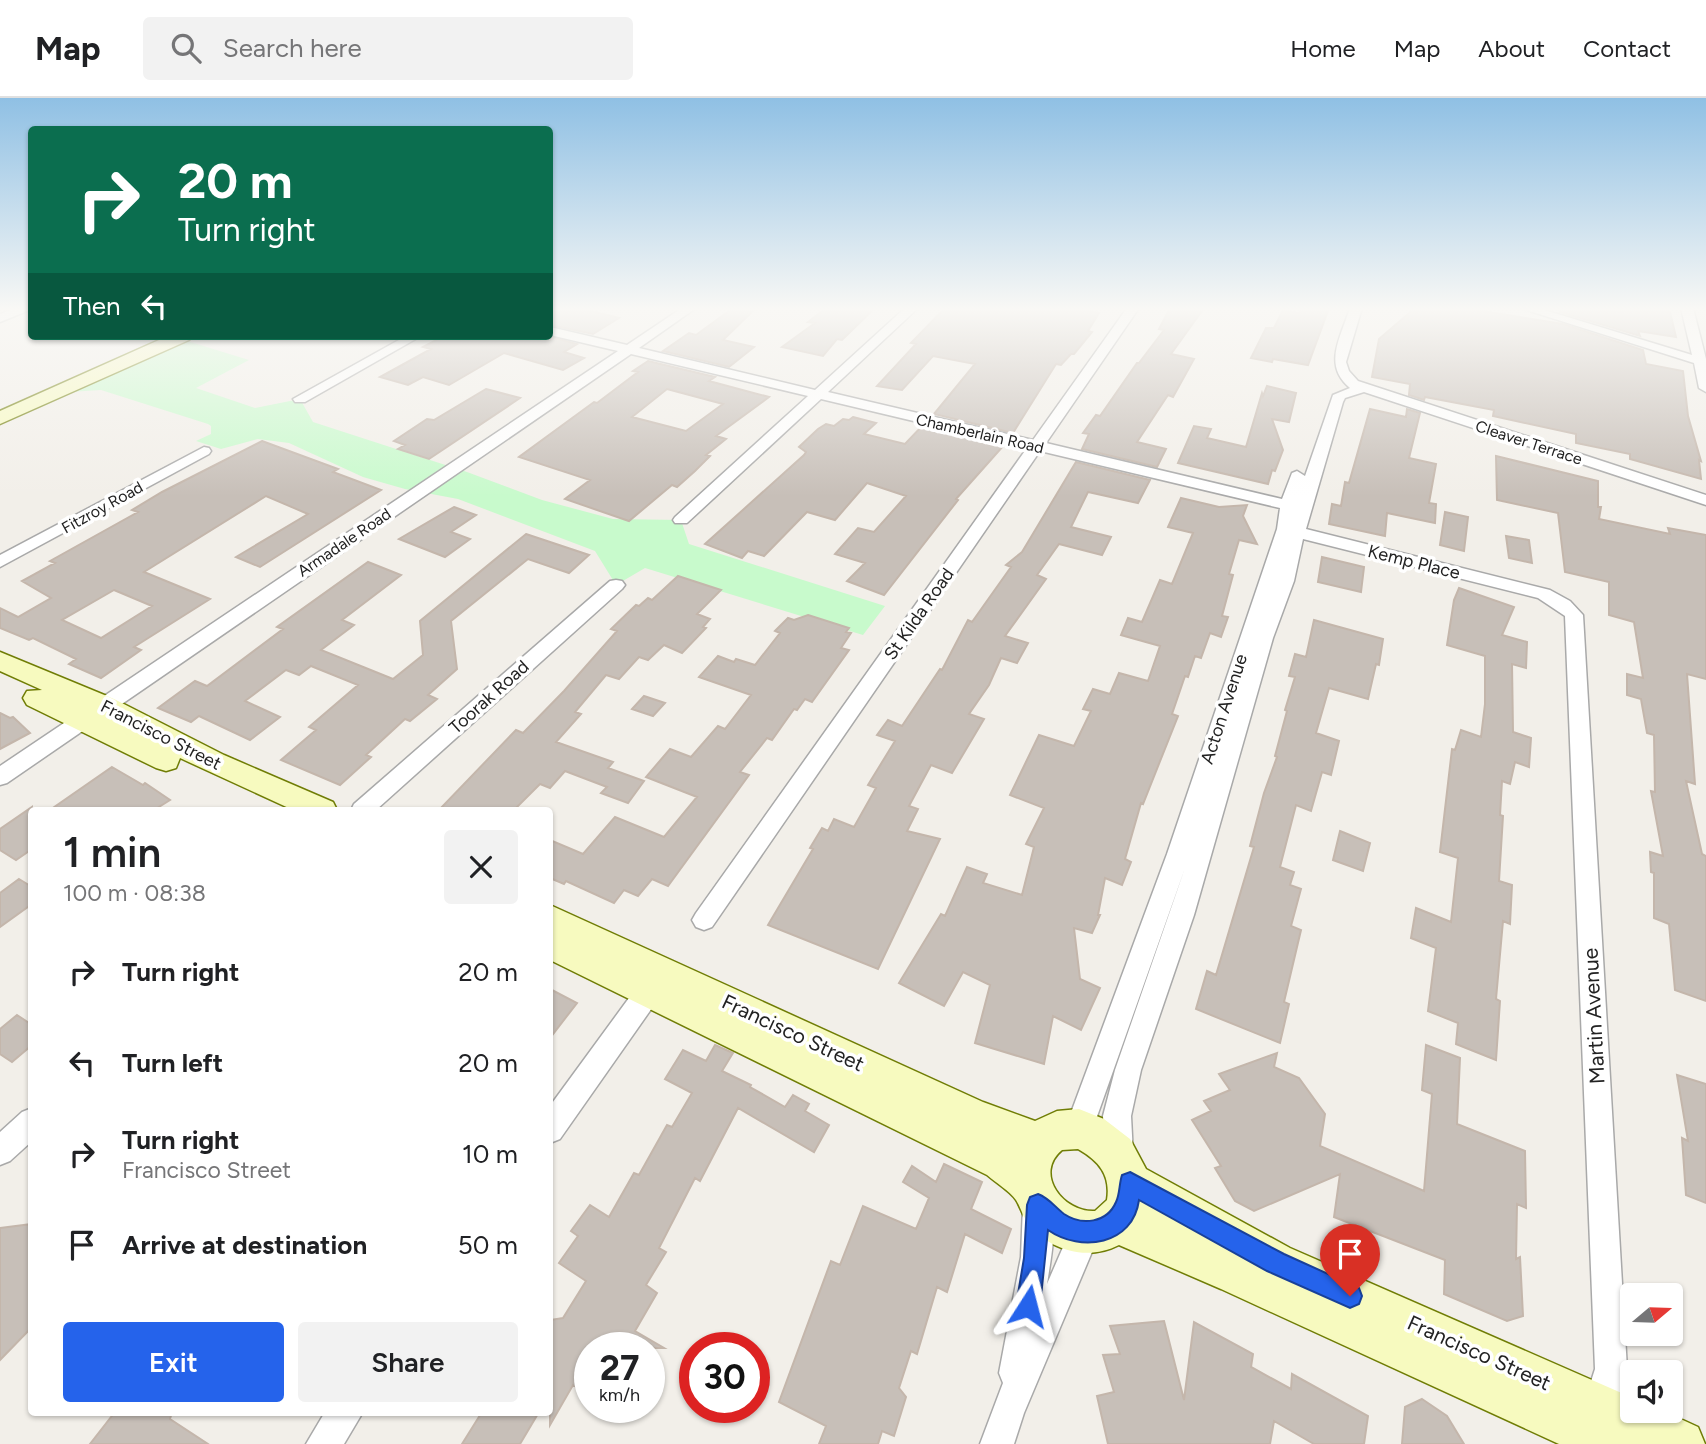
<!DOCTYPE html>
<meta charset="utf-8">
<style>
body{margin:0;font-family:Figtree,sans-serif;background:#f2f2f2;color:#202124;height:100vh;display:flex;flex-direction:column;font-size:26px;white-space:nowrap}
*{box-sizing:border-box;margin:0}
p{font-size:23px;color:#757577}
.icon{flex:none;width:38px;height:38px;fill:none;stroke:currentColor;stroke-width:2;stroke-linecap:round;stroke-linejoin:round}
.map{position:relative;flex:1;overflow:hidden}
.drawer{position:absolute;left:28px;top:709px;width:525px;height:609px;display:flex;flex-direction:column;background:#fff;border-radius:7px;box-shadow:0 2px 5px #0004}
.drawer>*{flex:none}
.hud{position:absolute;left:28px;top:28px;width:525px;height:214px;border-radius:7px;box-shadow:0 2px 5px #0004;background:#0b6e4f;color:#fff;overflow:hidden}
.needle{width:46px;rotate:71deg}
.buttons{position:absolute;left:1620px;top:1185px;display:grid;gap:14px}
.buttons a{display:grid;place-items:center;width:63px;height:63px;border-radius:7px;background:#fff;box-shadow:0 2px 5px #0004;font-size:35px}
.speed{position:absolute;left:574px;top:1234px;display:flex;gap:14px;font-size:35px;font-weight:700;text-align:center}
.speed>*{display:grid;place-content:center;width:91px;height:91px;border-radius:50%;background:#fff;box-shadow:0 2px 5px #0004;line-height:1}
.speed small{font-size:18px;font-weight:400}
.speed .limit{border:10px solid #d22;background:#fff;color:#111}
.pin{position:absolute;display:grid;place-items:center;width:60px;height:60px;color:#fff;margin:-72px -30px;border-radius:50% 50% 50% 0;rotate:-45deg;box-shadow:0 0 7px #0007}
.pin .icon{rotate:45deg}
.me{position:absolute;width:77px;margin:-38px;rotate:9deg;stroke-linejoin:round;filter:drop-shadow(0 0 5px #0008)}
.turn{display:flex;align-items:center;gap:24px;height:147px;padding:0 35px;font-size:32px}
.turn .icon{width:91px;height:91px;stroke-width:2.5}
.turn b{display:block;font-size:49px;line-height:60px}
.then{display:flex;align-items:center;height:66px;padding:0 35px;background:#0003;gap:14px;font-size:26px}
.round{display:grid;place-items:center;flex:none;width:74px;height:74px;border-radius:7px;background:#f2f2f2}
.headline{display:flex;align-items:center;justify-content:space-between;height:119px;padding:0 35px}
h1{font-size:42px;font-weight:600;line-height:52px}
.action{display:flex;gap:14px;margin-top:auto;padding:14px 35px}
.action a{flex:1;height:80px;border-radius:7px;background:#2563eb;color:#fff;font-size:28px;font-weight:600;line-height:80px;text-align:center}
.action a+a{background:#f2f2f2;color:#202124}
ul{padding:0;list-style:none}
li{display:flex;align-items:center;gap:21px;height:91px;padding:0 35px}
li div{flex:1}
li b{display:block;font-size:26px}
li em{font-style:normal}
header{display:flex;align-items:center;gap:42px;box-sizing:border-box;height:98px;padding:0 35px;background:#fff;border-bottom:2px solid #e0e0e0}
header strong{font-size:33px}
nav{display:flex;gap:38px;margin-inline-start:auto;font-size:24px}
.search{width:490px;height:63px;background:#f2f2f2;display:flex;align-items:center;gap:18px;box-sizing:border-box;padding:0 24px;border-radius:7px;color:#757577;font-size:26px}
.map>svg:first-child{display:block}
.park{fill:#c8facc}
.building{fill:#c7bfb8;stroke:#c4b6ab;stroke-width:2;fill-rule:evenodd}
.lines{fill:none;stroke-linecap:round;stroke-linejoin:round}
.street-casing{stroke:#a9a9a9;stroke-width:3}
.secondary-casing{stroke:#707d05;stroke-width:3}
.street{fill:#fff;fill-rule:evenodd}
.secondary{fill:#f7fabf;fill-rule:evenodd}
.route{fill:#2563eb;stroke:#184099;stroke-width:2}
.labels{text-anchor:middle;stroke-width:7;stroke-linejoin:round;paint-order:stroke}
.far-street-label{font-size:16px;fill:#222;stroke:#fff}
.street-label{font-size:18px;fill:#222;stroke:#fff}
.near-street-label{font-size:21px;fill:#222;stroke:#fff}
</style>
<header>
<strong>Map</strong>
<div class="search"><svg class="icon" aria-label="search" viewBox="0 0 24 24"><circle cx="10" cy="10" r="6"/><path d="M15 15l6 6"/></svg>Search here</div>
<nav><a>Home</a><a>Map</a><a>About</a><a>Contact</a></nav>
</header>
<div class="map">
<svg width="1706" height="1346" viewBox="0 0 1706 1346">
<rect width="100%" height="100%" fill="#f2efe9"/>
<path class="park" d="M184,242L249,262L196,290L255,310L300,301L313,324L467,374L542,402L613,421L681,422L689,446L885,508L863,537L645,470L616,487L595,453L458,401L405,391L363,379L289,345L258,341L221,351L196,343L211,336V328L208,326L101,292L69,294Z"/>
<path class="building" d="M550,210H579L619,220L593,236L550,227Z
M733,210H756L723,242L754,249L729,269L663,253L689,235L696,237Z
M826,210H875L842,242L837,241L823,258L782,249L815,225L808,224Z
M945,210H1071L1099,215L1088,233L1092,234L1074,256H1071L1061,267L1056,266L1013,335L934,316L975,266L933,258L902,292L877,288L916,246L911,245Z
M1170,210H1204L1171,256L1194,261L1173,299L1168,297L1137,344L1166,351L1157,369L1082,351L1089,336L1083,335L1096,317L1100,318L1137,265H1139L1164,232L1159,231Z
M1302,210H1329L1308,267L1273,261L1272,264L1251,260L1266,230H1274L1283,212L1299,215Z
M1415,210H1483V213L1563,226L1643,252L1646,266L1683,273L1688,318L1701,363L1699,362L1701,381L1630,361V356L1576,345V336L1493,318L1494,312L1425,299L1424,302L1409,297L1410,286L1372,279L1379,241Z
M1559,210H1600L1623,214V210H1641L1670,214L1676,239L1638,233L1640,238L1560,214Z
M444,238H548L577,246L564,254L584,260L563,272L504,255L449,287L423,279L408,287L380,279L431,251L423,249Z
M648,263L715,279L709,283L769,299L716,338L726,341L706,357L710,358L695,373L677,389L672,387L629,423L565,401L590,382L519,359L594,304L597,305L638,274L633,273ZM667,291L723,306L686,333L632,319Z
M1267,288L1296,295L1289,324L1272,321L1283,352L1275,373L1272,372L1268,386L1178,365L1194,328L1211,331L1207,340L1246,349L1262,295L1263,298Z
M486,291L520,300L429,361L398,351L405,347L394,343L427,321L434,322Z
M1370,311L1406,319L1407,311L1420,315L1409,360L1436,366L1429,405L1436,406L1435,425L1387,415L1385,438L1329,426L1332,406L1341,408L1345,384L1349,385Z
M853,319L876,325L864,336L905,346L922,328L1004,347L956,401L958,402L884,497L847,483L865,465L835,456L858,430L874,434L906,398L867,385L835,422L807,414L764,458L748,453L742,460L705,446L804,357L806,354L799,349L818,331L826,326L834,328L843,321L849,322Z
M262,343L338,371L333,374L381,392L260,469L236,459L308,416L266,398L144,474L210,501L134,549L141,552L101,580L69,566L76,561L33,540L29,542L0,530V510L18,519L51,500L22,483L55,465L50,463L138,414L132,412L162,394ZM114,492L152,508L101,540L62,522Z
M1496,358L1598,383V409H1601L1599,421L1670,436L1668,430L1706,437V581L1687,576L1695,686L1686,683L1702,756L1706,758V903L1675,892L1669,826L1654,820V775L1651,774L1650,754L1663,758L1651,693L1655,694L1654,637L1647,635L1641,601L1627,597V576L1643,580L1634,524L1609,517V484L1565,474L1558,415L1497,402Z
M1076,364L1150,382L1138,405L1088,394L1071,429L1111,439L1102,457L1059,446L1037,477L1046,481L1005,538L1028,545L1017,565L1001,560L989,587L969,616L984,621L952,675L931,667L909,708L918,711L907,733L940,741L878,871L768,827L813,751L810,750L822,730L828,733L834,721L854,729L876,690L868,687L895,643L877,637L888,622L902,628L940,571L942,572L968,522L972,524L1011,469L1006,467L1022,454Z
M1181,400L1219,409L1247,407L1243,418L1257,446L1239,442L1229,476L1233,477L1222,518L1228,519L1221,539L1210,535L1201,560L1195,558L1188,579L1185,578L1172,616L1178,618L1143,706L1141,705L1125,761L1131,764L1122,787L1105,780L1098,817H1100L1092,835L1074,830L1080,881L1100,890L1081,932L1053,918L1044,966L975,945L990,887L963,874L944,908L899,885L941,816L945,818L967,769L987,776L983,785L1022,797L1034,749L1026,746L1044,710L1010,697L1039,637L1074,648L1091,613L1083,611L1093,591L1110,596L1119,575L1148,583L1160,548L1121,537L1128,520L1142,524L1160,482L1172,486L1193,435L1168,429Z
M454,409L476,417L451,434L470,441L445,459L399,441Z
M1445,414L1468,419L1464,453L1440,447Z
M526,436L589,457L569,475L528,461L451,523L457,571L428,597L437,601L410,623L405,621L366,657L371,659L340,687L281,662L316,632L309,629L358,587L311,568L299,577L286,572L245,603L280,619L250,642L199,618L191,624L158,610L195,583L207,588L283,531L277,529L368,464L401,477L342,522L354,527L321,552L393,581L423,557L420,523Z
M1506,438L1529,442L1532,465L1509,460Z
M1322,459L1364,469L1361,494L1318,484Z
M678,478L721,492L697,516L710,521L703,529L706,530L682,555L664,547L648,562L639,559L619,581L606,577L575,614L581,616L556,644L613,664L608,670L644,683L628,705L601,695L607,689L565,673L550,690L540,686L514,712H439L516,632L523,635L564,593L617,533L611,531L636,507L639,508L648,500L652,502Z
M1459,490L1514,509L1502,537L1527,544L1526,570L1512,566L1513,634L1531,640L1529,669L1515,664L1510,686L1502,683L1500,717L1503,718L1499,783L1512,787L1510,826L1503,823L1496,901L1500,903L1496,962L1456,946L1458,925L1428,913L1436,850L1411,840L1416,810L1451,824L1458,760L1440,754L1452,651L1455,652L1461,632L1481,639L1485,606V558L1447,547L1454,502Z
M808,517L849,530L846,534L851,535L841,550L849,552L812,604L805,601L797,612L794,611L772,642L767,640L740,674L749,677L668,788L652,781L638,798L624,792L614,805L566,783L564,786L550,780V742L583,756L615,719L664,739L697,699L646,679L670,651L691,659L718,628L725,631L751,597L699,579L718,558L734,564L736,561L755,567L780,535L775,533L788,520L794,522Z
M1314,522L1383,541L1379,567L1376,566L1368,601L1329,590L1316,635L1339,643L1331,677L1322,674L1311,713L1296,707L1280,769L1294,774L1290,787L1301,791L1291,828L1301,832L1284,904L1289,906L1280,945L1196,911L1207,873L1216,877L1254,749L1250,748L1264,695L1277,659L1275,658L1287,613L1285,612L1295,579L1289,578L1295,556L1306,559Z
M644,598L665,605L653,618L632,611Z
M0,615L10,620L13,619L30,635L0,651Z
M112,669L143,687L145,685L170,702L154,712H50Z
M32,709V751L16,762L0,752V731Z
M1340,733L1370,745L1363,773L1333,762Z
M19,781L32,789V806L0,829V795Z
M550,891L577,905L550,940Z
M17,917L32,927V947L12,964L0,956V931Z
M715,947L733,955L722,973L751,987L750,989L785,1009L793,997L809,1006L805,1013L829,1027L814,1054L738,1010L700,1083L695,1080L659,1150L666,1154L646,1187L657,1195L635,1233L664,1250H590V1297L573,1287L550,1327V1222L563,1220L586,1183L559,1165L578,1138L571,1133L590,1107L609,1119L634,1075L639,1077L667,1027L672,1029L692,995L665,981L683,952L706,963Z
M1426,947L1460,960L1457,1026L1525,1053L1526,1110L1517,1106L1516,1161L1520,1159L1523,1218L1507,1223L1444,1196L1445,1162L1334,1119L1340,1076L1254,1113L1235,1103L1215,1070L1221,1068L1192,1022L1211,1013L1204,1003L1230,992L1219,976L1277,955L1274,969L1299,980L1325,1016L1320,1048L1424,1093L1432,996L1422,992Z
M1677,977L1706,986V1105L1686,1097L1682,1040L1688,1043Z
M944,1066L982,1084L971,1111L1011,1131L1002,1155L965,1136L947,1194L937,1189L917,1256L911,1253L899,1290L906,1299L894,1338L882,1333L878,1346H819L826,1328L779,1304L831,1163L840,1167L863,1108L916,1131L929,1100L903,1084L912,1068L936,1084Z
M32,1126V1229L0,1262V1130Z
M1164,1223L1184,1302L1194,1224L1253,1256L1251,1269L1291,1291L1292,1276L1368,1318L1364,1346H1314L1274,1323L1270,1346H1108L1097,1298L1114,1294L1103,1257L1120,1256L1110,1228Z
M1422,1301L1447,1318L1464,1346H1402L1405,1309Z
M115,1314H172L170,1321L208,1346H90Z
M482,1314H539L520,1346H462Z"/>
<g class="lines">
<g class="street-casing">
<path id="street" d="M15,210L32,211L0,224V216Z
M682,210H696L639,250L815,292L905,210H918L828,294L1033,342L1127,210H1139L1046,345L1282,401L1292,375L1297,373L1305,378L1333,297L1350,290C1322,267 1341,239 1350,210H1362L1346,264L1349,273L1358,283L1706,397V407L1364,294L1345,300L1343,304L1306,431L1550,492L1570,503L1583,517L1627,1271L1612,1321L1595,1338L1593,1346H1559L1568,1317L1586,1299L1595,1271L1565,518L1538,500L1303,441L1294,483L1273,540L1194,817L1141,972L1131,1018L1133,1057L1129,1067L1119,1071L1109,1067L1105,1057L1103,1018L1115,972L1185,770L1089,1041L1079,1045L1069,1041L1065,1031L1167,756L1277,431L1280,410L1040,353L712,829L704,832L696,829L692,822L696,815L1027,350L821,301L687,425H675L673,422L675,419L808,298L631,256L7,685L0,687V668L618,253L550,237V229L627,247Z
M1520,210H1538L1692,257L1681,210H1693L1706,261V294L1699,290L1694,265Z
M406,238H421L305,304H295L293,301Z
M204,349L209,350L211,353L209,356L0,469V457Z
M616,482L622,483L625,487L622,491L376,712H351L354,706L610,483Z
M657,871L666,874L670,882L666,890L560,1041L550,1045V1008L648,874Z
M32,1010V1043L10,1063L0,1067V1034L22,1014Z
M1038,1092L1048,1097C1059,1122 1051,1159 1047,1186L1074,1124L1085,1120L1096,1124L1100,1135L1024,1315L1014,1346H980L1003,1285L999,1275L1021,1159L1023,1107L1028,1097Z
M325,1314H363L344,1346H306Z"/>
</g>
<g class="secondary-casing">
<path id="secondary" d="M168,238H192L189,242L0,326V313Z
M0,554L114,601L224,657L333,704L337,712H293L180,660L176,670L166,673L156,670L27,607L23,600L27,593L42,592L0,573Z
M550,807L983,1004L1035,1023L1057,1013L1079,1011L1104,1021L1130,1041L1146,1071L1290,1150L1633,1300V1312H1661L1698,1329L1705,1346H1559L1221,1191L1119,1147C1086,1164 1047,1152 1026,1122C1022,1116 1020,1108 1016,1102C1010,1093 996,1085 987,1077L550,862ZM1078,1051C1099,1063 1111,1077 1107,1102L1095,1113C1064,1115 1033,1076 1062,1052Z"/>
</g>
<use href="#street" class="street"/>
<use href="#secondary" class="secondary"/>
</g>
<linearGradient id="sky" x2="0" y2="1"><stop stop-color="#8fc0e4"/><stop offset="0.53" stop-color="#f9f8f5"/><stop offset="1" stop-color="#f9f8f5" stop-opacity="0"/></linearGradient>
<rect width="1706" height="398" fill="url(#sky)"/>
<path class="route" d="M1130,1074L1284,1156L1359,1190L1362,1198L1359,1206L1350,1210L1267,1173L1139,1102C1133,1147 1081,1155 1048,1132L1040,1208L1036,1217L1028,1220L1019,1217L1016,1208L1024,1160L1027,1107L1030,1099L1038,1096C1049,1100 1055,1109 1064,1116C1082,1128 1107,1125 1116,1104C1120,1096 1119,1086 1122,1077Z"/>
<g class="labels">
<g class="far-street-label">
<text transform="translate(980 335) rotate(13)" y="6">Chamberlain Road</text>
<text transform="translate(1529 344) rotate(18)" y="6">Cleaver Terrace</text>
<text transform="translate(102 409) rotate(-29)" y="6">Fitzroy Road</text>
<text transform="translate(344 444) rotate(-34)" y="6">Armadale Road</text>
</g>
<g class="street-label">
<text transform="translate(1414 464) rotate(14)" y="6">Kemp Place</text>
<text transform="translate(919 516) rotate(-55)" y="6">St Kilda Road</text>
<text transform="translate(489 599) rotate(-42)" y="6">Toorak Road</text>
<text transform="translate(1224 611) rotate(-72)" y="6">Acton Avenue</text>
<text transform="translate(161 637) rotate(27)" y="6">Francisco Street</text>
</g>
<g class="near-street-label">
<text transform="translate(1594 918) rotate(-93)" y="7">Martin Avenue</text>
<text transform="translate(793 935) rotate(25)" y="7">Francisco Street</text>
<text transform="translate(1479 1255) rotate(24)" y="7">Francisco Street</text>
</g>
</g>
</svg>
<div class="buttons">
<a><svg class="needle" viewBox="-14 -14 28 28"><path d="M0-13l5 13h-10z" fill="#e53935"/><path d="M0 13l5-13h-10z" fill="#757577"/></svg></a>
<a><svg class="icon" aria-label="sound" viewBox="0 0 24 24"><path d="M4 9h4l5-4v14l-5-4H4zM17 9q2 3 0 6"/></svg></a>
</div>
<div class="speed"><div>27<small>km/h</small></div><div class="limit">30</div></div>
<div class="pin" style="left:1350px;top:1198px;background:#d93025"><svg class="icon" aria-label="arrive" viewBox="0 0 24 24"><path d="M6 21V4h12l-3 4 3 4H6"/></svg></div>
<svg class="me" style="left:1028px;top:1208px" viewBox="-20 -20 40 40"><path d="M0-17L14 15 0 8-14 15z" fill="#2563eb" stroke="#fff" stroke-width="4"/></svg>
<div class="hud">
<div class="turn"><svg class="icon" aria-label="right" viewBox="0 0 24 24"><path d="M7 20v-9h11M14 6l5 5-5 5"/></svg><div><b>20 m</b>Turn right</div></div>
<div class="then">Then<svg class="icon" aria-label="left" viewBox="0 0 24 24"><path d="M17 20v-9H6M10 6l-5 5 5 5"/></svg></div>
</div>
<section class="drawer">
<div class="headline"><div><h1>1 min</h1><p>100 m · 08:38</p></div><a class="round"><svg class="icon" aria-label="close" viewBox="0 0 24 24"><path d="M6 6l12 12M18 6L6 18"/></svg></a></div>
<ul>
<li><svg class="icon" aria-label="right" viewBox="0 0 24 24"><path d="M7 20v-9h11M14 6l5 5-5 5"/></svg><div><b>Turn right</b></div><em>20 m</em></li>
<li><svg class="icon" aria-label="left" viewBox="0 0 24 24"><path d="M17 20v-9H6M10 6l-5 5 5 5"/></svg><div><b>Turn left</b></div><em>20 m</em></li>
<li><svg class="icon" aria-label="right" viewBox="0 0 24 24"><path d="M7 20v-9h11M14 6l5 5-5 5"/></svg><div><b>Turn right</b><p>Francisco Street</p></div><em>10 m</em></li>
<li><svg class="icon" aria-label="arrive" viewBox="0 0 24 24"><path d="M6 21V4h12l-3 4 3 4H6"/></svg><div><b>Arrive at destination</b></div><em>50 m</em></li>
</ul>
<div class="action"><a>Exit</a><a>Share</a></div>
</section>
</div>
